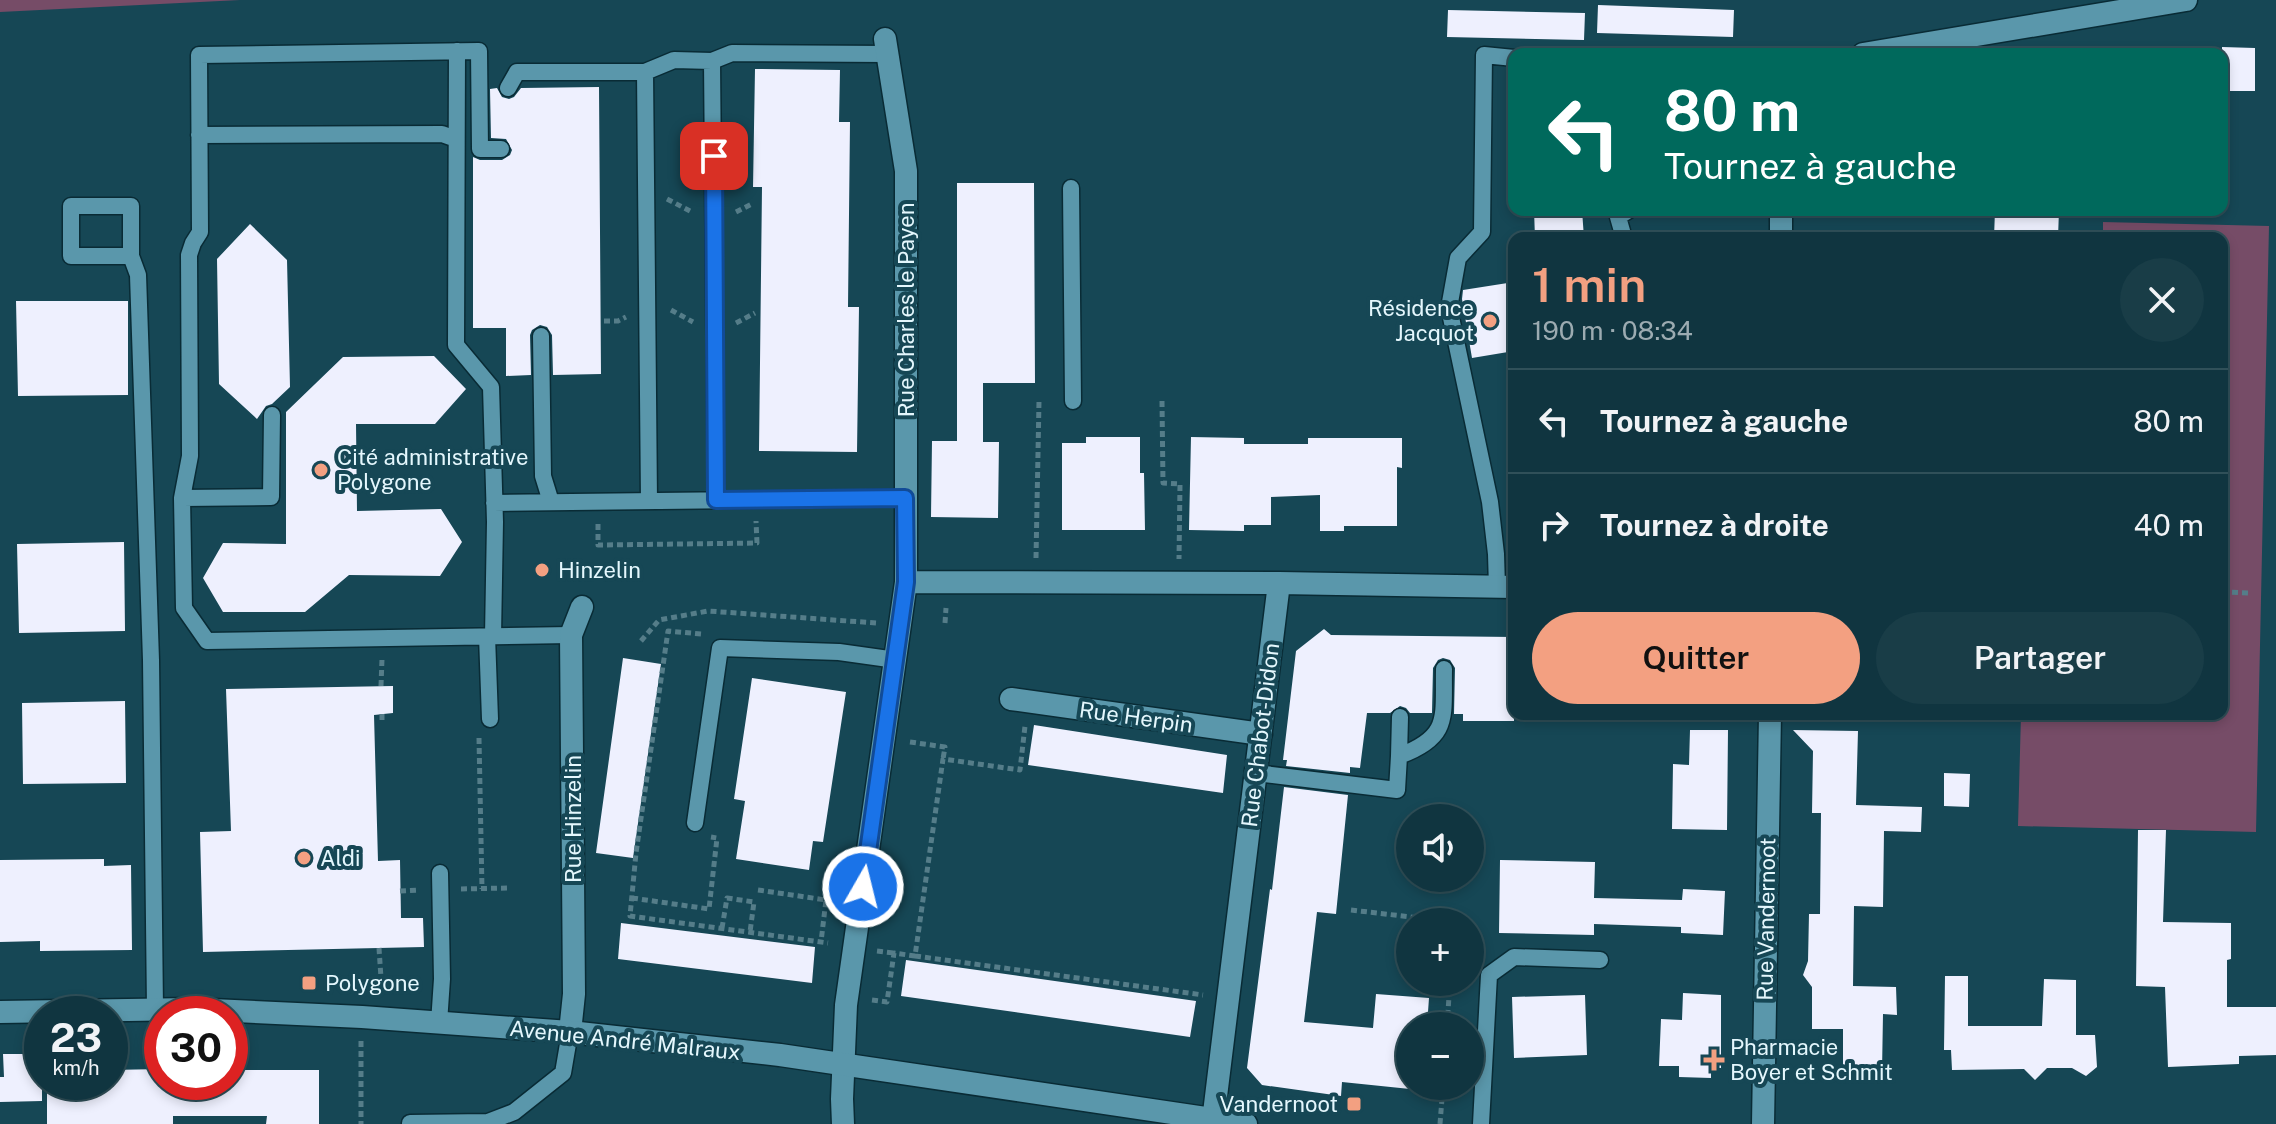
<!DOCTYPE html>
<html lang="fr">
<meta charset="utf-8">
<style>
body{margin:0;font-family:"Public Sans",sans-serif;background:#193d47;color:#f1f3f6;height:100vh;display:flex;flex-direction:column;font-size:30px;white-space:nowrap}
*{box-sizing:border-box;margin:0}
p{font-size:26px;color:#9cabb1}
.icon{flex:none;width:44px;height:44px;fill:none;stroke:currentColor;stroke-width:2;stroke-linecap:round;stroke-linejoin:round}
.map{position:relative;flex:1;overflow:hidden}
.panel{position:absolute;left:1508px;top:232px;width:720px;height:488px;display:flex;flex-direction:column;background:#103540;border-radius:16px;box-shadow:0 4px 12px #0003,0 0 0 2px #305059}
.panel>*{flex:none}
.guide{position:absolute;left:1508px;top:48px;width:720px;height:168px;border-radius:16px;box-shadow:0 4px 12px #0003,0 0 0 2px #305059;background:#00695c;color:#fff;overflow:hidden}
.controls{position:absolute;left:1396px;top:804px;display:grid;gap:16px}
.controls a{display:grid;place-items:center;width:88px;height:88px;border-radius:50%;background:#103540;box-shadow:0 4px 12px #0003,0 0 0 2px #305059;font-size:40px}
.speed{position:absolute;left:24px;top:996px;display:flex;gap:16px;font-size:40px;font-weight:700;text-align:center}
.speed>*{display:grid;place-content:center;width:104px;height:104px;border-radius:50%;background:#103540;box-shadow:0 4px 12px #0003,0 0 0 2px #305059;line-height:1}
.speed small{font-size:20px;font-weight:400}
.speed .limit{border:12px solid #d22;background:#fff;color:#111}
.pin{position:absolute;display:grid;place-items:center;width:68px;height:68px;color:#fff;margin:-34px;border-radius:16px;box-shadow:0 4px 12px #0006}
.me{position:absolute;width:88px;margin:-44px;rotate:8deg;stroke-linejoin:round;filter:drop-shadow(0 0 6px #0008)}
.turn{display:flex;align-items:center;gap:28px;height:168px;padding:0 24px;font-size:36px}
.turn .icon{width:104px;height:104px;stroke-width:2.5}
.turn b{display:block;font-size:56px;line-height:68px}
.round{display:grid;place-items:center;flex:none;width:84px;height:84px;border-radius:42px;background:#193d47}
.head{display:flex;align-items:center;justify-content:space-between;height:136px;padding:0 24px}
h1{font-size:48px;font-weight:600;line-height:60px;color:#f3a081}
.primary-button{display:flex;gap:16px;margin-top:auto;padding:16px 24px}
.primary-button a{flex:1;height:92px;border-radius:48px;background:#f3a081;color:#111;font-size:32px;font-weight:600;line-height:92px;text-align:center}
.primary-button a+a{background:#193d47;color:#f1f3f6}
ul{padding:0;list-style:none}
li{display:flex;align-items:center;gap:24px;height:104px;padding:0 24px;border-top:2px solid #305059}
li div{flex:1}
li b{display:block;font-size:30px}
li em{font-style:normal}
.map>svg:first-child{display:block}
.green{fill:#764c67}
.building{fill:#eef0fe}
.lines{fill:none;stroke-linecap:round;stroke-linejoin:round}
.service-casing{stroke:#092b35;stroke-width:19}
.minor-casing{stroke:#092b35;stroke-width:25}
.secondary-casing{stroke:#092b35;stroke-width:25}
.path{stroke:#557d89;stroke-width:5;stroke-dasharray:6 4;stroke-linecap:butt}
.service{stroke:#5a97ab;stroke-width:16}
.minor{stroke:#5a97ab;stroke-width:22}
.secondary{stroke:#5a97ab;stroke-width:22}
.route-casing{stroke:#114b97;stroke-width:20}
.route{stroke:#1a73e8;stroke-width:14}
.poi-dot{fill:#f3a081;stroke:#164755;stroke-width:3}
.labels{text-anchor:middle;stroke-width:8;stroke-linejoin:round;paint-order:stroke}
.poi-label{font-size:22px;fill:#e4f7fd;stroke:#164755;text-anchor:start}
.street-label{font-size:22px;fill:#e4f7fd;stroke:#164755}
</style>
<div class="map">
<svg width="2276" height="1124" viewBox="0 0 2276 1124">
<rect width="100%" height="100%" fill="#164755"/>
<path class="green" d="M0,0H240L0,12Z
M2103,222L2269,226L2256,832L2018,826L2021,714H2222V238H2103Z"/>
<path class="building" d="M1598,5L1734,10L1733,37L1597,33Z
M1448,10L1585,13L1584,40L1447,37Z
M2222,47L2255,48V91H2222Z
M755,69L840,70L839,122H850L848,307H859L857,452L759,451L762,187H753Z
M599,87L601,374L553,375L552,335L547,327L540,325L532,330L530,335L531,375L506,376V328H473V157L480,160H502L510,155L512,150L506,139L491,138L490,89L497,88L502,97L509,99L514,97L521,88Z
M957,183H1034L1035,383H983V442H999L998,518L931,517L932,441H957Z
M1534,210H1582L1584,238H1535Z
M1995,210H2059L2058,238H1994Z
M250,224L287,260L290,387L272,404L266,406L257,419L219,384L217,259Z
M1514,282V351L1472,358L1462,299L1463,290Z
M16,301H128V395L18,396Z
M434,356L466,389L435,424H356L357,511L441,509L462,542L440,576L349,575L305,612H223L203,578L223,543L286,544V412L343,357Z
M1086,437H1140V473H1144L1145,530H1062V443H1086Z
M1191,437L1244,438V444H1308V438H1402V468L1397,467V526H1344V531H1320V495L1271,497V525H1244V531L1189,530Z
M124,542L125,631L19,633L17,544Z
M1324,629L1331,635L1514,637V721H1463V714H1454L1455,668L1450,660L1443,658L1438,660L1433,668L1432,713H1410L1406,708L1400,706L1390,713H1367L1360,768L1350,767V773L1286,766L1287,760H1283L1296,651Z
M623,658L661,664L633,858L596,853Z
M752,678L846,692L823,842L813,841L809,870L736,859L745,801L734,799Z
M393,686V713L374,715L378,861L400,860L401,918H423L424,947L203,952L200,832L231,831L226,689Z
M125,701L126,783L23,784L22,703Z
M1034,725L1227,755L1223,793L1028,765Z
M1690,730H1728L1727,830L1672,829L1673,764L1689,765Z
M1793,730L1858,731L1856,805L1922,807L1921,832L1884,831L1883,907L1854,906L1853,986L1896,987L1897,1015L1883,1014L1882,1072H1843V1029H1812V987L1803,975L1808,961L1809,914H1820L1821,813H1812L1813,751Z
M1944,773L1970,774L1969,807L1944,806Z
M1284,787L1348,795L1336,914L1317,912L1304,1022L1373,1028L1376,994L1429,998L1427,1026H1410V1089L1342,1082L1341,1096L1262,1085L1247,1068L1270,889L1272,890Z
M2138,830H2166L2163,922L2231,923V959L2227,960V1007H2276V1055L2239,1056V1064L2168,1067L2165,987L2136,986Z
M104,859V866L131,865L132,950L40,951V941L0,942V860Z
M1500,860L1595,862L1594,898L1682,900L1683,889L1725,891L1723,935L1681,933V927L1594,924V935L1499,933Z
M621,923L815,947L812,983L618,959Z
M906,960L1196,1001L1190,1037L901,996Z
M1945,976H1968V1026H2042L2044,979L2076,980V1035H2095L2097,1067L2086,1076L2072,1068H2047L2035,1080L2024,1069L1952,1070L1951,1050H1944Z
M1683,993L1721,995V1068H1711V1078L1679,1077V1066H1659L1661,1019L1682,1020Z
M1585,995L1587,1055L1514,1058L1512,997Z
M3,1054H42V1101L0,1102V1077H4Z
M162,1069V1082H230V1070H319V1124H266L267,1116H173V1124H47V1082H110V1070Z"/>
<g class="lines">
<g class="service-casing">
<path id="service" d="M457,51L456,345L491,387L495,522L493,636
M712,61L732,53L887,54
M508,88L517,72H645
M199,135L442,134L456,139
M501,149H480L479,51L199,55L200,232L193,243L189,255L190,456L182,498L184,608L207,641L571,635
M1071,188L1073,401
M71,206H131V256H71Z
M1624,238L1618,217L1629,210
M131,256L138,275L151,660L155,1009
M541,336L543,476L551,502
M182,498L271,497L272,415
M649,501L645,72L674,60L712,61L716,500
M494,503L905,498
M1497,587L1496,554L1490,502L1449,308L1458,258L1482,232L1484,55L1514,58
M487,636L490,719
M1399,756L1400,717
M1256,773L1397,790L1399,756C1451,737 1443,717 1444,669
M695,823L720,648L839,652L896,660
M439,1023L442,979L440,873
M410,1123L488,1122L514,1112L563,1073L570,1032
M1481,1124L1489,975L1514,957L1600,960"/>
</g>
<g class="minor-casing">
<path id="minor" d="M1863,54L2186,0
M1781,238V210
M906,582L1279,583
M1011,699L1261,734
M570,1032L574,994L571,635L582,607
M1213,1121L1279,583L1514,587
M843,1124L842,1099L846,1005L906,582V171L885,39
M1763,1124L1770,714"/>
</g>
<g class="secondary-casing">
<path id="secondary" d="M0,1012L191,1009L362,1017L570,1032L780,1055L1246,1124"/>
</g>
<path class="path" d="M667,199L690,211
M736,212L752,204
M671,310L693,322
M604,321H618L626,317
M736,323L755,313
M1162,401L1163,483L1180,484L1179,559
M598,524V545L757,543L756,521
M1036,558L1039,401
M2222,592L2249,593
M945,623L946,608
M701,634L668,631L636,853L630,916L828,943
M641,641L659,620L708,611L876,623
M381,686L382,659
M382,714V724
M479,738L482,889
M910,742L945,747L943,759
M461,889L508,888
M758,890L826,900L821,942
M400,891L419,890
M632,898L709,909L717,838L711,837
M1351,910L1454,922
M722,928L727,898L754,902L750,932
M379,948L382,993
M877,951L894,953
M915,956L1203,995
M872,1000L887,1002L894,953L915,956L943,759L1020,770L1025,726
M1447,1026L1450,982
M361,1041V1124
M1440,1124L1443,1086"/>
<use href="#service" class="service"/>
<use href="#minor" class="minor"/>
<use href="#secondary" class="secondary"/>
</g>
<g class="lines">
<g class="route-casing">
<path id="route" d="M714,156L716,500L905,498L906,582L863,887"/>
</g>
<use href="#route" class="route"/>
</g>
<g class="poi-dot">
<circle cx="1490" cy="321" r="8"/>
<circle cx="321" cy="470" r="8"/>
<circle cx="542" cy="570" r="8"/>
<circle cx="304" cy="858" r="8"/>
<rect x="301" y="975" width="16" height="16" rx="4"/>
<path d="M1710 1048h8v8h8v8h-8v8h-8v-8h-8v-8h8z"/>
<rect x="1346" y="1096" width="16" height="16" rx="4"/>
</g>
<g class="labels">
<g class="poi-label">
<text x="1474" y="316" text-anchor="end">Résidence<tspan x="1474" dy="25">Jacquot</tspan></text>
<text x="337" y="465">Cité administrative<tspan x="337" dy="25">Polygone</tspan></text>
<text x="558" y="578">Hinzelin</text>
<text x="320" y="866">Aldi</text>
<text x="325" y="991">Polygone</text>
<text x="1730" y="1055">Pharmacie<tspan x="1730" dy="25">Boyer et Schmit</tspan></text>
<text x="1338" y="1112" text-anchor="end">Vandernoot</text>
</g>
<g class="street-label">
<text transform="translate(906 310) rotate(-90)" y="8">Rue Charles le Payen</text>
<text transform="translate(1136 717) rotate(8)" y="8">Rue Herpin</text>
<text transform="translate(1260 735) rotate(-83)" y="8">Rue Chabot-Didon</text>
<text transform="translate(573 819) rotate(-90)" y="8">Rue Hinzelin</text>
<text transform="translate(1766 919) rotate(-89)" y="8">Rue Vandernoot</text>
<text transform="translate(625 1040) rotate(6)" y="8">Avenue André Malraux</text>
</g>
</g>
</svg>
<div class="controls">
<a><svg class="icon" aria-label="sound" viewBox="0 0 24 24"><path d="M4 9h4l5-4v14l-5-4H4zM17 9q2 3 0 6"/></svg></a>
<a>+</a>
<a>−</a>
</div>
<div class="speed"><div>23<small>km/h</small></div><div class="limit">30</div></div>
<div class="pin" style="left:714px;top:156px;background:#d93025"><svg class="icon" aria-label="arrive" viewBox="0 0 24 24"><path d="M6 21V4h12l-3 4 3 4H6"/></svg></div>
<svg class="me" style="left:863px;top:887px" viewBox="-20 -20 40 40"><circle r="17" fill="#1a73e8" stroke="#fff" stroke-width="3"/><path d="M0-11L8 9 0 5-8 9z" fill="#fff"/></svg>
<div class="guide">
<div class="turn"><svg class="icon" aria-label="left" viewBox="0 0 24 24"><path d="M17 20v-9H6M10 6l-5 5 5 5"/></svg><div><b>80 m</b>Tournez à gauche</div></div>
</div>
<section class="panel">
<div class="head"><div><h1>1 min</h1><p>190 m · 08:34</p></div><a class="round"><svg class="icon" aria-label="close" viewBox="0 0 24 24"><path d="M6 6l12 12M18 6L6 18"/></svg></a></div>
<ul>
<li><svg class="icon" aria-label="left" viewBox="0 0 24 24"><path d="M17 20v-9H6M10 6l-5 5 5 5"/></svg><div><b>Tournez à gauche</b></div><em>80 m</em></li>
<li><svg class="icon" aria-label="right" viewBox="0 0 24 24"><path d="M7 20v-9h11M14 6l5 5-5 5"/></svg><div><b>Tournez à droite</b></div><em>40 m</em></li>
</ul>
<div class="primary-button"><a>Quitter</a><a>Partager</a></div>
</section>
</div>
